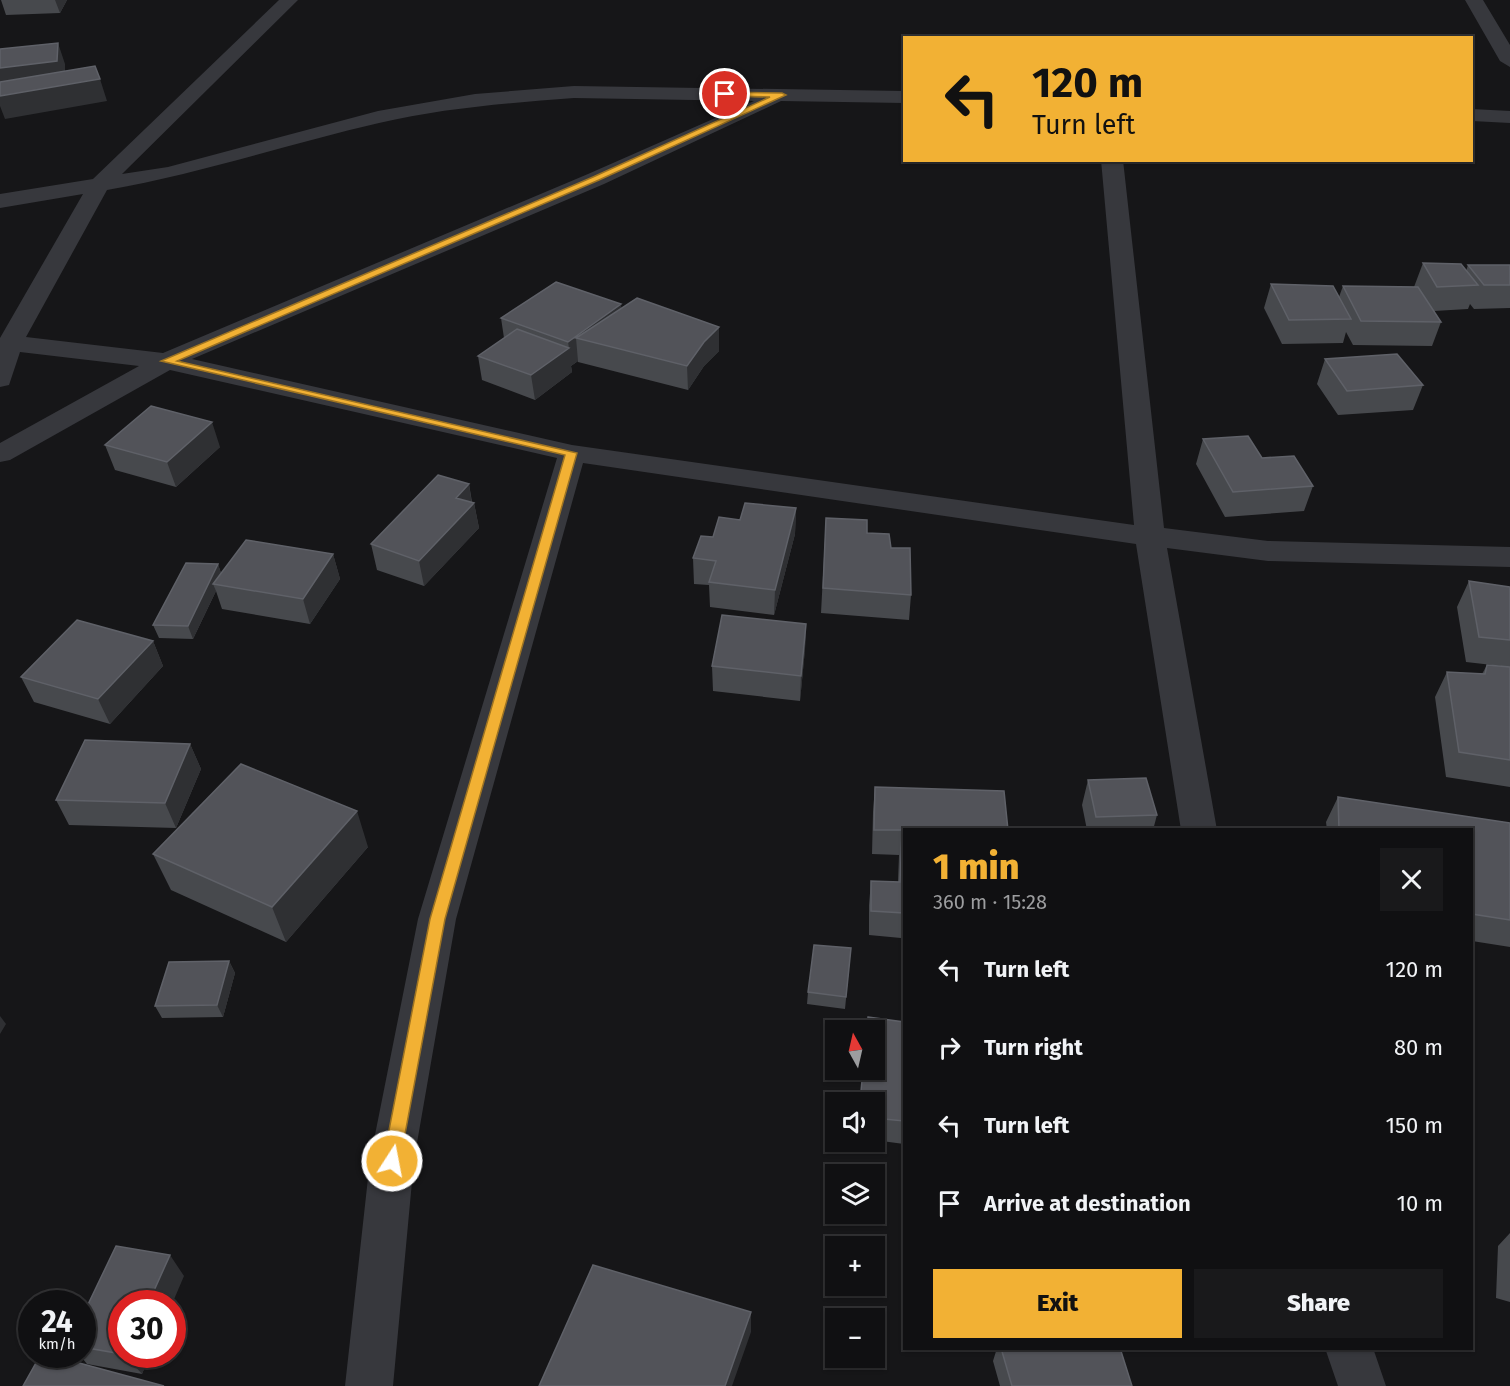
<!DOCTYPE html>
<meta charset="utf-8">
<style>
body{margin:0;font-family:"Fira Sans",sans-serif;background:#19191b;color:#f1f3f6;height:100vh;display:flex;flex-direction:column;font-size:22px;white-space:nowrap}
*{box-sizing:border-box;margin:0}
p{font-size:20px;color:#9c9d9f}
.icon{flex:none;width:33px;height:33px;fill:none;stroke:currentColor;stroke-width:2;stroke-linecap:round;stroke-linejoin:round}
.map{position:relative;flex:1;overflow:hidden}
.panel{position:absolute;left:903px;top:828px;width:570px;height:522px;display:flex;flex-direction:column;background:#101012;border-radius:0px;box-shadow:0 2px 4px #0004,0 0 0 2px #303032}
.panel>*{flex:none}
.top-card{position:absolute;left:903px;top:36px;width:570px;height:126px;border-radius:0px;box-shadow:0 2px 4px #0004,0 0 0 2px #303032;background:#f2b134;color:#111;overflow:hidden}
.needle{width:39px;rotate:352deg}
.controls{position:absolute;left:825px;top:1020px;display:grid;gap:12px}
.controls a{display:grid;place-items:center;width:60px;height:60px;border-radius:0px;background:#101012;box-shadow:0 2px 4px #0004,0 0 0 2px #303032;font-size:30px}
.speed{position:absolute;left:18px;top:1290px;display:flex;gap:12px;font-size:30px;font-weight:700;text-align:center}
.speed>*{display:grid;place-content:center;width:78px;height:78px;border-radius:50%;background:#101012;box-shadow:0 2px 4px #0004,0 0 0 2px #303032;line-height:1}
.speed small{font-size:15px;font-weight:400}
.speed .limit{border:9px solid #d22;background:#fff;color:#111}
.pin{position:absolute;display:grid;place-items:center;width:51px;height:51px;color:#fff;margin:-26px;border:3px solid #fff;border-radius:50%;box-shadow:0 2px 6px #0007}
.me{position:absolute;width:66px;margin:-33px;rotate:11deg;stroke-linejoin:round;filter:drop-shadow(0 0 4px #0008)}
.turn{display:flex;align-items:center;gap:21px;height:126px;padding:0 30px;font-size:27px}
.turn .icon{width:78px;height:78px;stroke-width:2.5}
.turn b{display:block;font-size:42px;line-height:51px}
.round{display:grid;place-items:center;flex:none;width:63px;height:63px;border-radius:0px;background:#19191b}
.overview{display:flex;align-items:center;justify-content:space-between;height:102px;padding:0 30px}
h1{font-size:36px;font-weight:800;line-height:45px;color:#f2b134}
.button{display:flex;gap:12px;margin-top:auto;padding:12px 30px}
.button a{flex:1;height:69px;border-radius:0px;background:#f2b134;color:#111;font-size:24px;font-weight:800;line-height:69px;text-align:center}
.button a+a{background:#19191b;color:#f1f3f6}
ul{padding:0;list-style:none}
li{display:flex;align-items:center;gap:18px;height:78px;padding:0 30px}
li div{flex:1}
li b{display:block;font-size:22px}
li em{font-style:normal}
.map>svg:first-child{display:block}
.lines{fill:none;stroke-linecap:round;stroke-linejoin:round}
.minor{fill:#37383d;fill-rule:evenodd}
.wall{fill:#47494d}
.shaded-wall{fill:#2f3033}
.building{fill:#525359;stroke:#5f6168;stroke-width:1.5}
.route{fill:#f2b134;stroke:#9d7322;stroke-width:1.5}
</style>
<div class="map">
<svg width="1510" height="1386" viewBox="0 0 1510 1386">
<rect width="100%" height="100%" fill="#161618"/>
<g class="lines">
<path class="minor" d="M279,0H298L122,174L168,167L378,111L475,94L574,86L904,91V103L781,101L604,184L192,359L572,445L1134,525L1101,160H1123L1164,528L1268,541L1510,547V567L1268,561L1167,548L1217,830H1181L1136,544L583,463L456,919L414,1160L393,1386H345L370,1160L418,919L557,458L170,370L10,460L0,462V443L139,366L20,352L9,385L0,387V338L83,194L0,208V194L93,179ZM574,98L754,101L588,174L163,353L26,337L107,190C200,174 288,144 379,123C443,108 509,103 574,98Z
M1465,0H1483L1510,45V67L1500,61Z
M1472,109L1510,111V123L1472,121Z
M1325,1348H1373L1386,1386H1338Z"/>
</g>
<path class="wall" d="M1,0H67L60,13L6,15Z
M1423,263L1466,271L1468,265H1510V308L1474,309L1470,304L1468,309L1434,311L1441,322L1432,346L1353,345L1346,332L1343,343L1282,344L1264,308L1271,284L1339,297L1343,286L1414,287Z
M621,308L719,327V351L704,366L688,390L578,362V361L571,366L572,372L535,400L482,380L478,356L504,338L501,318Z
M1325,359L1423,385L1413,410L1338,415L1317,384Z
M1203,439L1262,458L1313,486L1304,511L1225,517L1196,464Z
M105,445L220,447L176,487L115,470Z
M469,484L472,502L474,503L479,528L424,586L377,570L371,544Z
M796,508L795,534L774,615L710,607L709,585L694,584L693,558L713,537L740,520Z
M826,518L867,533L891,548L911,595L909,620L821,613Z
M333,554L340,579L310,624L222,609L216,591L193,639L159,638L153,625L218,564L221,573Z
M1469,581L1510,587V667L1466,662L1457,607Z
M806,624L805,649L800,701L713,691L712,666Z
M153,641L163,666L110,724L34,702L21,677Z
M1487,665L1510,667V787L1446,777L1435,697L1447,672L1482,674Z
M190,744L201,769L176,828L69,825L56,800Z
M1088,780L1157,815L1153,830H1087L1082,805Z
M875,787L904,830V981L901,980V938L869,935V905L871,881L898,882L899,855L872,854L873,812Z
M1338,797L1510,823V947L1472,941V830H1327L1326,822Z
M368,847L286,942L171,890L153,854Z
M851,948L845,1009L807,1004L808,992Z
M229,961L235,973L223,1017L162,1018L155,1006Z
M904,1022V1144L874,1140V1102Z
M1510,1233V1302L1496,1298L1498,1246Z
M184,1276L122,1304V1354H150L142,1374L87,1364L79,1354H82V1317Z
M997,1348H1120L1132,1386H1000L993,1361Z"/>
<path class="shaded-wall" d="M55,0H67L60,13Z
M58,43L65,64V82L0,90V68Z
M100,79L107,101L5,119L0,106V96Z
M621,304L623,328L576,338L578,361L571,366L572,372L535,400L531,375L569,348L568,342Z
M719,327V351L704,366L688,390L687,366L704,342Z
M212,422L220,447L176,487L167,462Z
M469,484L472,505L474,503L479,528L424,586L419,561L456,498Z
M796,508L795,534L774,615L775,590Z
M333,554L340,579L310,624L303,599Z
M218,564L222,577L213,584L216,591L193,639L188,626Z
M806,624L805,649L800,701L801,676Z
M153,641L163,666L110,724L98,699Z
M190,744L201,769L176,828L165,803Z
M357,811L368,847L286,942L272,907Z
M229,961L235,973L223,1017L217,1005Z
M0,1016L6,1024L0,1034Z
M170,1255L184,1276L172,1304H148Z
M751,1312V1332L732,1386H725Z
M126,1354H150L142,1374L125,1355Z"/>
<path class="building" d="M58,43L57,61L0,68V49Z
M95,66L100,79L0,96V82Z
M1423,263L1461,264L1478,285L1437,287Z
M1468,265H1510V285H1484Z
M556,282L621,304L568,342L501,318Z
M1271,284L1333,286L1351,319L1289,320Z
M1343,286L1418,287L1441,322L1361,321Z
M637,298L719,327L704,342L687,366L576,338Z
M517,329L569,348L531,375L478,356Z
M1397,354L1423,385L1347,391L1325,359Z
M151,406L212,422L167,462L105,445Z
M1248,436L1262,458L1294,456L1313,486L1233,492L1203,439Z
M438,475L469,484L456,498L474,503L419,561L371,544Z
M745,503L796,508L775,590L709,582L716,561L693,558L701,536L713,537L719,517L740,520Z
M826,518L867,520V533L889,534L891,548H910L911,595L823,588Z
M246,540L333,554L303,599L213,584Z
M186,563L218,564L188,626L153,625Z
M1469,581L1510,587V640L1479,637Z
M722,615L806,624L801,676L712,666Z
M77,620L153,641L98,699L21,677Z
M1487,665L1510,667V760L1459,752L1447,672L1485,674Z
M85,740L190,744L165,803L56,800Z
M241,764L357,811L272,907L153,854Z
M1146,778L1157,815L1096,817L1088,780Z
M875,787L1004,791L1008,830H904V956V913L871,911V881L900,882L902,830H874Z
M1338,797L1510,823V920L1472,914V830H1339Z
M814,945L851,948L846,997L808,992Z
M229,961L217,1005L155,1006L169,962Z
M868,1017L904,1022V1121L874,1118V1102H860L863,1070H874V1030H867Z
M116,1246L170,1255L148,1304H122V1354L82,1347V1317Z
M593,1265L751,1312L725,1386H539Z
M1001,1348H1120L1132,1386H1012Z
M41,1354H46L164,1386H23Z"/>
<path class="route" d="M725,92L782,93L786,95L599,180L177,361L577,453L445,919L400,1161L398,1167L392,1169L385,1167L383,1161L430,919L565,455L161,361L593,177L770,97L722,96Z"/>
</svg>
<div class="controls">
<a><svg class="needle" viewBox="-14 -14 28 28"><path d="M0-13l5 13h-10z" fill="#e53935"/><path d="M0 13l5-13h-10z" fill="#9c9d9f"/></svg></a>
<a><svg class="icon" aria-label="sound" viewBox="0 0 24 24"><path d="M4 9h4l5-4v14l-5-4H4zM17 9q2 3 0 6"/></svg></a>
<a><svg class="icon" aria-label="layers" viewBox="0 0 24 24"><path d="M12 4l9 5-9 5-9-5zM3 14l9 5 9-5"/></svg></a>
<a>+</a>
<a>−</a>
</div>
<div class="speed"><div>24<small>km/h</small></div><div class="limit">30</div></div>
<div class="pin" style="left:725px;top:94px;background:#d93025"><svg class="icon" aria-label="arrive" viewBox="0 0 24 24"><path d="M6 21V4h12l-3 4 3 4H6"/></svg></div>
<svg class="me" style="left:392px;top:1161px" viewBox="-20 -20 40 40"><circle r="17" fill="#f2b134" stroke="#fff" stroke-width="3"/><path d="M0-11L8 9 0 5-8 9z" fill="#fff"/></svg>
<div class="top-card">
<div class="turn"><svg class="icon" aria-label="left" viewBox="0 0 24 24"><path d="M17 20v-9H6M10 6l-5 5 5 5"/></svg><div><b>120 m</b>Turn left</div></div>
</div>
<section class="panel">
<div class="overview"><div><h1>1 min</h1><p>360 m · 15:28</p></div><a class="round"><svg class="icon" aria-label="close" viewBox="0 0 24 24"><path d="M6 6l12 12M18 6L6 18"/></svg></a></div>
<ul>
<li><svg class="icon" aria-label="left" viewBox="0 0 24 24"><path d="M17 20v-9H6M10 6l-5 5 5 5"/></svg><div><b>Turn left</b></div><em>120 m</em></li>
<li><svg class="icon" aria-label="right" viewBox="0 0 24 24"><path d="M7 20v-9h11M14 6l5 5-5 5"/></svg><div><b>Turn right</b></div><em>80 m</em></li>
<li><svg class="icon" aria-label="left" viewBox="0 0 24 24"><path d="M17 20v-9H6M10 6l-5 5 5 5"/></svg><div><b>Turn left</b></div><em>150 m</em></li>
<li><svg class="icon" aria-label="arrive" viewBox="0 0 24 24"><path d="M6 21V4h12l-3 4 3 4H6"/></svg><div><b>Arrive at destination</b></div><em>10 m</em></li>
</ul>
<div class="button"><a>Exit</a><a>Share</a></div>
</section>
</div>
